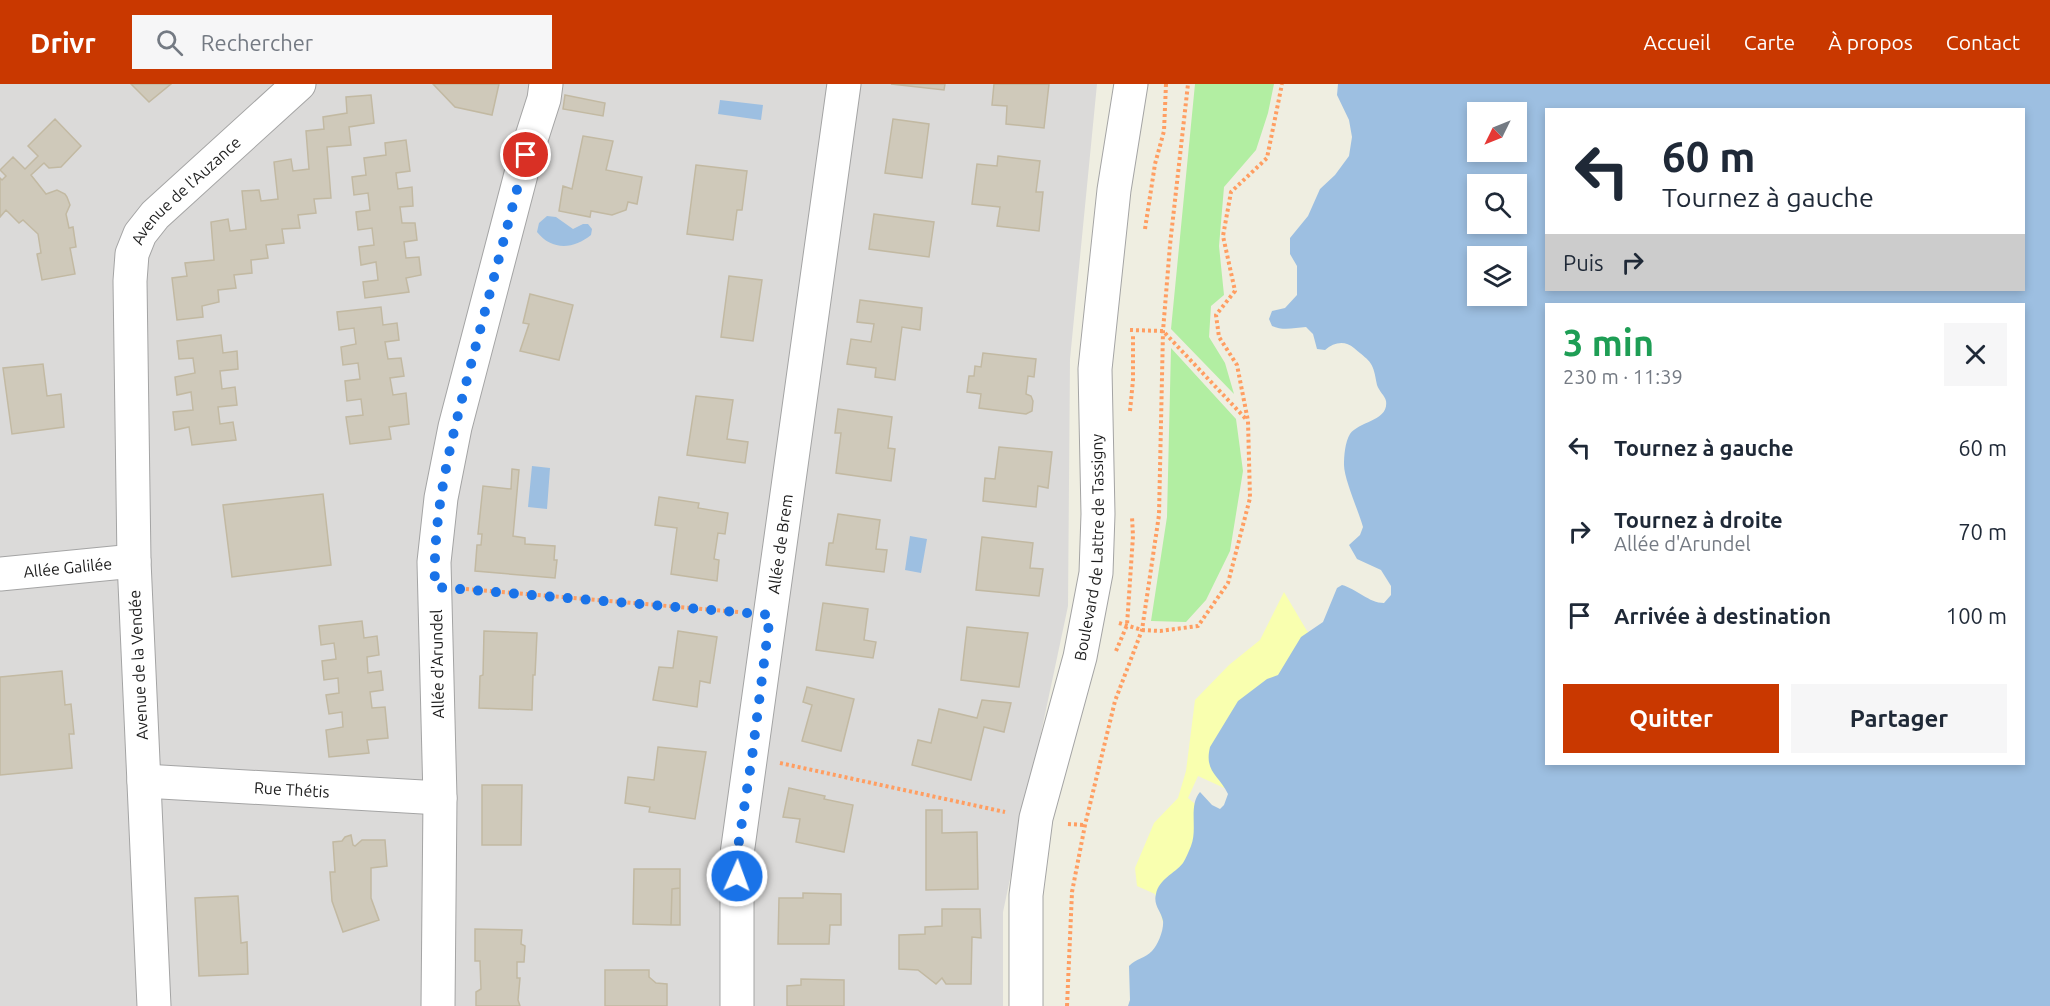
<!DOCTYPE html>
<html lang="fr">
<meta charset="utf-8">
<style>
body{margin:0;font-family:Ubuntu,sans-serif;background:#f6f6f7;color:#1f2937;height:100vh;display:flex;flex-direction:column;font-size:22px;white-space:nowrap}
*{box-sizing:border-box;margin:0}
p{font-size:20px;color:#747a83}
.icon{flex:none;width:33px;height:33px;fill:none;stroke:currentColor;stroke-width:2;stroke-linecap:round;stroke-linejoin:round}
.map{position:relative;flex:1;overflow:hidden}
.details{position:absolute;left:1545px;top:219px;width:480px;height:462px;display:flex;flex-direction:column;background:#fff;border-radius:0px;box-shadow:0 3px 9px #0003}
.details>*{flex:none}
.banner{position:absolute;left:1545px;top:24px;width:480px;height:183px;border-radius:0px;box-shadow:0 3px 9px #0003;background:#fff;color:#1f2937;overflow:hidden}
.needle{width:39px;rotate:227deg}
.fabs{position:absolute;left:1467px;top:18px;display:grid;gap:12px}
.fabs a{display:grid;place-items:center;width:60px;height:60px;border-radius:0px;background:#fff;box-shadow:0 3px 9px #0003;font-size:30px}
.pin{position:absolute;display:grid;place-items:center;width:51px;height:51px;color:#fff;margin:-26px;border:3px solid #fff;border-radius:50%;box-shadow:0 2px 6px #0007}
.me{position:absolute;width:66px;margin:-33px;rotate:2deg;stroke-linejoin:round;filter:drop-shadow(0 0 4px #0008)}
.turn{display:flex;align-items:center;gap:21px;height:126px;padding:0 18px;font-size:27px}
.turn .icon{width:78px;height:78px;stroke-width:2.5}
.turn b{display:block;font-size:42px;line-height:51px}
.then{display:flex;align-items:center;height:57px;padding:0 18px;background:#0003;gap:12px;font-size:22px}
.round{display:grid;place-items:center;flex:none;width:63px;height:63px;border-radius:0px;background:#f6f6f7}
.overview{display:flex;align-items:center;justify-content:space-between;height:102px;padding:0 18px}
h1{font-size:36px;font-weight:600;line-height:45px;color:#1e9e55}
.primary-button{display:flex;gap:12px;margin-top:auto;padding:12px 18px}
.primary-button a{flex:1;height:69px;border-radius:0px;background:#c93800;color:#fff;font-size:24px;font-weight:600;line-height:69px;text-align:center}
.primary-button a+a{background:#f6f6f7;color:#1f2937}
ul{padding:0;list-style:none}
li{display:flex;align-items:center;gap:18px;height:84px;padding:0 18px}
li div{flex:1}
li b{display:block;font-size:22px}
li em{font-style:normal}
header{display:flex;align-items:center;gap:36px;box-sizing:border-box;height:84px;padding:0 30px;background:#c93800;color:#fff}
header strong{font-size:28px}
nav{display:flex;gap:33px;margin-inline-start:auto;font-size:21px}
.search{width:420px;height:54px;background:#f6f6f7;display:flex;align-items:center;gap:15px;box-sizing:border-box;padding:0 21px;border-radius:0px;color:#747a83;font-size:22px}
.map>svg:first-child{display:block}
.residential{fill:#dbdad9}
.grass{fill:#b2eea2}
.sand{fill:#f9ffaf}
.water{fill:#9dbfe1;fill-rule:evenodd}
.building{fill:#cfc9ba;stroke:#c2b9a2;stroke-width:1.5}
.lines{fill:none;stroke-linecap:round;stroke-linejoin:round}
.minor-casing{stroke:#a4a4a4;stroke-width:35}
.tertiary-casing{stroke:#a4a4a4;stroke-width:35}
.path{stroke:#ff9e62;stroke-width:4;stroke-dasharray:3 3;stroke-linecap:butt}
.minor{stroke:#fff;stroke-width:33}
.tertiary{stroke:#fff;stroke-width:33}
.route{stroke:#1a73e8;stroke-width:10;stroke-dasharray:0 18}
.labels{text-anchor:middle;stroke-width:5;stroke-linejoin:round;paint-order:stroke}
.street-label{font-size:16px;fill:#1d1d1d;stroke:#fff}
</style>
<header>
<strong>Drivr</strong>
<div class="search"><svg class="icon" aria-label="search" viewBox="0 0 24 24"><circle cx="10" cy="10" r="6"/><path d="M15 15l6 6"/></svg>Rechercher</div>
<nav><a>Accueil</a><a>Carte</a><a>À propos</a><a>Contact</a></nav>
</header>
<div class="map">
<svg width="2050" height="922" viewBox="0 0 2050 922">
<rect width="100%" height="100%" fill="#efeee1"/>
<path class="residential" d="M0,0H1097L1070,275L1068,522L1003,828V922H0Z"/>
<path class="grass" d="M1195,0H1274L1268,29L1256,66L1224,103L1219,162L1224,211L1211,222L1209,253L1225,279L1234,310L1171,245Z
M1171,264L1236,335L1243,387L1230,467L1206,516L1186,538L1151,537L1167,433Z"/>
<path class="sand" d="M1284,508L1307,547L1334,561L1244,713L1198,692L1188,714L1226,746L1163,838L1155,810L1137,802L1135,784L1154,739L1178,714L1186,687L1195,616L1229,581L1260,556Z"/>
<path class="water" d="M1338,0H2050V922H1128L1130,916L1129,882C1135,875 1146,874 1152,867C1158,861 1164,846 1163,837C1161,827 1153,821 1156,810C1159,795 1174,790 1183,779C1186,774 1189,767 1191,762C1198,745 1188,722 1200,708L1212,721L1220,725L1224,721L1228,710C1219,691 1204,688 1210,663L1238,617L1267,595L1278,591L1301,553L1323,538L1337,504L1342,501C1357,505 1369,519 1384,519L1391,511V502L1381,486L1357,475L1349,461L1360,451L1363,443C1359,428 1344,395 1344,381C1344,372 1345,358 1350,350C1359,337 1389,337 1386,317C1385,312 1379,307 1377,301C1373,278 1372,279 1354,264C1345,256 1334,258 1325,266L1317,265L1313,250L1306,243C1294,244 1283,247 1272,242L1269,235L1272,227L1285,224L1297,211V182L1290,170V154L1308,132L1320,105L1335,91L1349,72L1352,53L1349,36L1337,11ZM1546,26H2024V206H1546ZM1516,28V68H1478V28ZM1478,100H1516V140H1478ZM1516,172V212H1478V172ZM1546,220H2024V680H1546Z
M720,16L763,21L761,36L718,30Z
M547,132L556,133L573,145L583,140H588L592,145L591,151C574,165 552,167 537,148L539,139Z
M532,382L550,384L547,425L528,423Z
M910,452L927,455L921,489L905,486Z"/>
<path class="building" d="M131,0H171L149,18Z
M433,0H499L492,31L455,23Z
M891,0H945L944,6Z
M994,0H1049L1044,44L1006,40L1007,22L992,21Z
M371,11L374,39L349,43L351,61L327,63L331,114L314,115L316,129L298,131L300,144L282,145L284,159L266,161L268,174L251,176L252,189L234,191L236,204L218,206L219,218L202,222L203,233L177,236L172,194L187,192L185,179L214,176L211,138L228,135L230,147L246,145L242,107L259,106L261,117L278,115L274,78L291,75L293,87L309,85L306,47L324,45L323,33L347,29L346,13Z
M565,11L605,19L603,32L563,25Z
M55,35L81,62L61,83L49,84L44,79L31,91L46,110L57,106L65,110L67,113L70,121L66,130L69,144L73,143L76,163L70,164L75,190L42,196L37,170L41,169L38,150L23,136L19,139L6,126L0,133V94L2,96L6,92L0,86L13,73L25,85L38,72L28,62Z
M893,35L929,40L922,94L885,89Z
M583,52L613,57L606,86L642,93L637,120L628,118L626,126L612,131L591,127L590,133L559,127L563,102L572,105Z
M406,56L410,87L396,89L398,105L412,103L413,122L400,123L402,139H415L417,156L404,158L406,174L419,173L421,191L406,194L409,208L365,214L363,198L378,196L376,178L361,181L359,163L374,161L372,144L358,146L356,128L370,126L368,109L354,111L352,93L366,91L364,74L386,71L385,59Z
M998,72L1040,77L1036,108H1043L1039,147L997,142L1000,123L972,120L977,80L997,82Z
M696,81L747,87L742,126H737L733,156L687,150Z
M874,130L934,138L929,173L869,165Z
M729,192L762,196L753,257L721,253Z
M530,210L573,221L559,276L520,267L529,240L523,239Z
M860,216L922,224L920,246L902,243L895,296L875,293L876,284L847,280L851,255L871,258L874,240L857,238Z
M381,223L383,241L397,239L399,256L385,258L388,275L401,274L404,292L390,294L393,311L406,309L409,340L389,343L391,355L350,360L346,333L363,331L361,315L347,317L345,297L360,295L358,279L343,281L341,263L356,260L354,244L339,246L337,228Z
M221,251L223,269L237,267L238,285L220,287L222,305L235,303L237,321L218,323L220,340L233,338L236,356L192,361L189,343L175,346L173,328L193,326L191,308L177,311L175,293L195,289L193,274L179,275L177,257Z
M983,269L1036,275L1034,293L1028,292L1026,310L1031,312L1033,317L1032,327L1026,330L979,324L981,310L967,308L969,292H974L975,282L981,283Z
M43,280L47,312L61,310L64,343L12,350L3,284Z
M696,312L733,316L727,355L748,358L745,379L687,371Z
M838,325L892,333L888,364L895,365L891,397L836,389L841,349H835Z
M999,363L1052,368L1048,404L1038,402L1036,423L983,417L985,394L995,395Z
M512,385L519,386L513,452L525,454V460L555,462L554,476H557L555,494L475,487L477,461H481L482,450H478L483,402L511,405Z
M323,410L331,481L232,493L223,421Z
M659,413L699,419L698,424L728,429L725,450L718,449L714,475L719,476L717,497L671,490L677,444L655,441Z
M838,430L880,436L876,465L887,466L884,488L826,481L829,459H833Z
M982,453L1033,459L1030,484L1043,485L1039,512L976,506Z
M823,519L868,525L864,556L876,558L873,574L816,566Z
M362,537L364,554L377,552L379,571L367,573L368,589L381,587L383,606L370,608L372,624L385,623L388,654L367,656L369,669L329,673L326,646L343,643L342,628L329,630L326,611L339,609L338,594L324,596L322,577L336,575L334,559L321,561L319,542Z
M967,543L1028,549L1019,603L961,596Z
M484,547L537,549L535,591H533L532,626L479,624L480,592L483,591Z
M678,547L717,553L710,599L700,597L697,623L653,616L659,583L673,584Z
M62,587L65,621L71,620L74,650H69L72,684L0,691V593Z
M807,603L854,615L841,667L802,657L812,621L803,618Z
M982,616L1011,619L1004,648L984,643L971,696L912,681L918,656L931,659L939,625L977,634Z
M658,663L706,668L695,735L649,728L650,723L625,719L628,693L654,696Z
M482,701H522L521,761H482Z
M789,704L825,712L824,715L853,721L844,768L796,758L800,735L783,733Z
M926,726H942V749L977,748L978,805L926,806Z
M351,751L353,761L355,762L362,756H385L387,782L371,784V814L379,836L343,848L332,817L330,788H335L333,758L342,757L345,753Z
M634,785H680V804L672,805L671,841L633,840Z
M680,804V841H671L672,805Z
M803,809L841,810V841H830L829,860H778L779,814H803Z
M238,812L241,859L247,858L248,890L199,892L195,814Z
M942,825H980L981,854L972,853L971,900H946L942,894L936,900L918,886L899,885V851L925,850V843L942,842Z
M475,845L522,846L521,860L525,862L524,878H517V894H520L518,916L520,922H476V908L481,905L480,877H475Z
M605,886H649V893L656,899L667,900V922H605Z
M801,895L844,896V922H787V902L801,901Z"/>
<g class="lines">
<g class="minor-casing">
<g id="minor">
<path id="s1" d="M0,490L134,477"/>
<path id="s2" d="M144,697L440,714"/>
<path id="s3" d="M154,922L134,477L130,197L132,170L140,150L155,131L299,0"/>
<path d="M438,922L440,714L434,478L441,414L455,343L526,71L544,15L546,0"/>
<path id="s4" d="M737,922V770L844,0"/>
</g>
</g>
<g class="tertiary-casing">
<g id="tertiary">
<path id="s5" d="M1026,922V811L1036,734L1080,573L1096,489L1098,430L1095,285L1114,106L1131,0"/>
</g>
</g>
<path class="path" d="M1145,145L1155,80L1164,47L1166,0
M1130,246L1163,247L1246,335
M1130,327L1133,296V251
M466,505L739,528
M1119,539L1142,546L1160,547L1198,542L1228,499L1250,414L1248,337L1237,281L1219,253L1216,231L1235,207L1223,152L1231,108L1267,74L1282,0
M1116,567L1127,541L1133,452L1132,433
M780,679L1005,728
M1068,740L1085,741
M1067,922L1072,808L1085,741L1115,617L1142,546L1159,431L1163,247L1170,161L1188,0"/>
<use href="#minor" class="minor"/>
<use href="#tertiary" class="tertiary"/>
</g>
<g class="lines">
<path class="route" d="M526,71C509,136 492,201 475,265C455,342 432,422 435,503L770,531L752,673L737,770V792"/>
</g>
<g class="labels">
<g class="street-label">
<text dy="6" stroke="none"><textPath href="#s3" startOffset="837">Avenue de l'Auzance</textPath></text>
<text dy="6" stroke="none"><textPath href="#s4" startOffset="465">Allée de Brem</textPath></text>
<text dy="6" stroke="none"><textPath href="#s5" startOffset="466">Boulevard de Lattre de Tassigny</textPath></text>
<text dy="6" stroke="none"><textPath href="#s1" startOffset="68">Allée Galilée</textPath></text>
<text transform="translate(437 580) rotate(-91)" y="6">Allée d'Arundel</text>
<text transform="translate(138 581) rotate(-93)" y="6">Avenue de la Vendée</text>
<text dy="6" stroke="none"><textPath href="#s2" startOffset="148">Rue Thétis</textPath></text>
</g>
</g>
</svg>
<div class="fabs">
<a><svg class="needle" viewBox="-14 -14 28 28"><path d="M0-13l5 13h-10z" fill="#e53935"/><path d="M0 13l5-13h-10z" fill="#747a83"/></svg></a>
<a><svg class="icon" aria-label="search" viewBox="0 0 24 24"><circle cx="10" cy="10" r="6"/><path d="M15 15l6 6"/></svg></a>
<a><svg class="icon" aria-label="layers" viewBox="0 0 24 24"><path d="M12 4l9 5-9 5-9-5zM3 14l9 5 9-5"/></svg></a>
</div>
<div class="pin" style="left:526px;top:71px;background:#d93025"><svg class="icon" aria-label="arrive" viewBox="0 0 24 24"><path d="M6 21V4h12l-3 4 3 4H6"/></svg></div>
<svg class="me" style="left:737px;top:792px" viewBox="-20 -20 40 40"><circle r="17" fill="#1a73e8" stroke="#fff" stroke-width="3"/><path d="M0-11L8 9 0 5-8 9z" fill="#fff"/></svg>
<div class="banner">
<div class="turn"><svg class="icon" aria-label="left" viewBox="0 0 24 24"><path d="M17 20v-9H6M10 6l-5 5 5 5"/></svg><div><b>60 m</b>Tournez à gauche</div></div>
<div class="then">Puis<svg class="icon" aria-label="right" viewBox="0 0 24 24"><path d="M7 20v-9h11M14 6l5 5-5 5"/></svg></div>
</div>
<section class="details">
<div class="overview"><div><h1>3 min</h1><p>230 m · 11:39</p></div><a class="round"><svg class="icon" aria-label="close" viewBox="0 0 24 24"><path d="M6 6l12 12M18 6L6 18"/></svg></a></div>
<ul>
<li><svg class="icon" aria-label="left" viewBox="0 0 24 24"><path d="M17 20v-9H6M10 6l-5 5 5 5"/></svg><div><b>Tournez à gauche</b></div><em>60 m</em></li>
<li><svg class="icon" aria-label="right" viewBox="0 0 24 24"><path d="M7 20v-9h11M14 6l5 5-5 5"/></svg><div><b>Tournez à droite</b><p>Allée d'Arundel</p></div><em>70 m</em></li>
<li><svg class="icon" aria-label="arrive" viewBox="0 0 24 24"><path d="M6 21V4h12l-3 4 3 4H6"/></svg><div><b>Arrivée à destination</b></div><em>100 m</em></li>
</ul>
<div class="primary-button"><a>Quitter</a><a>Partager</a></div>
</section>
</div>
